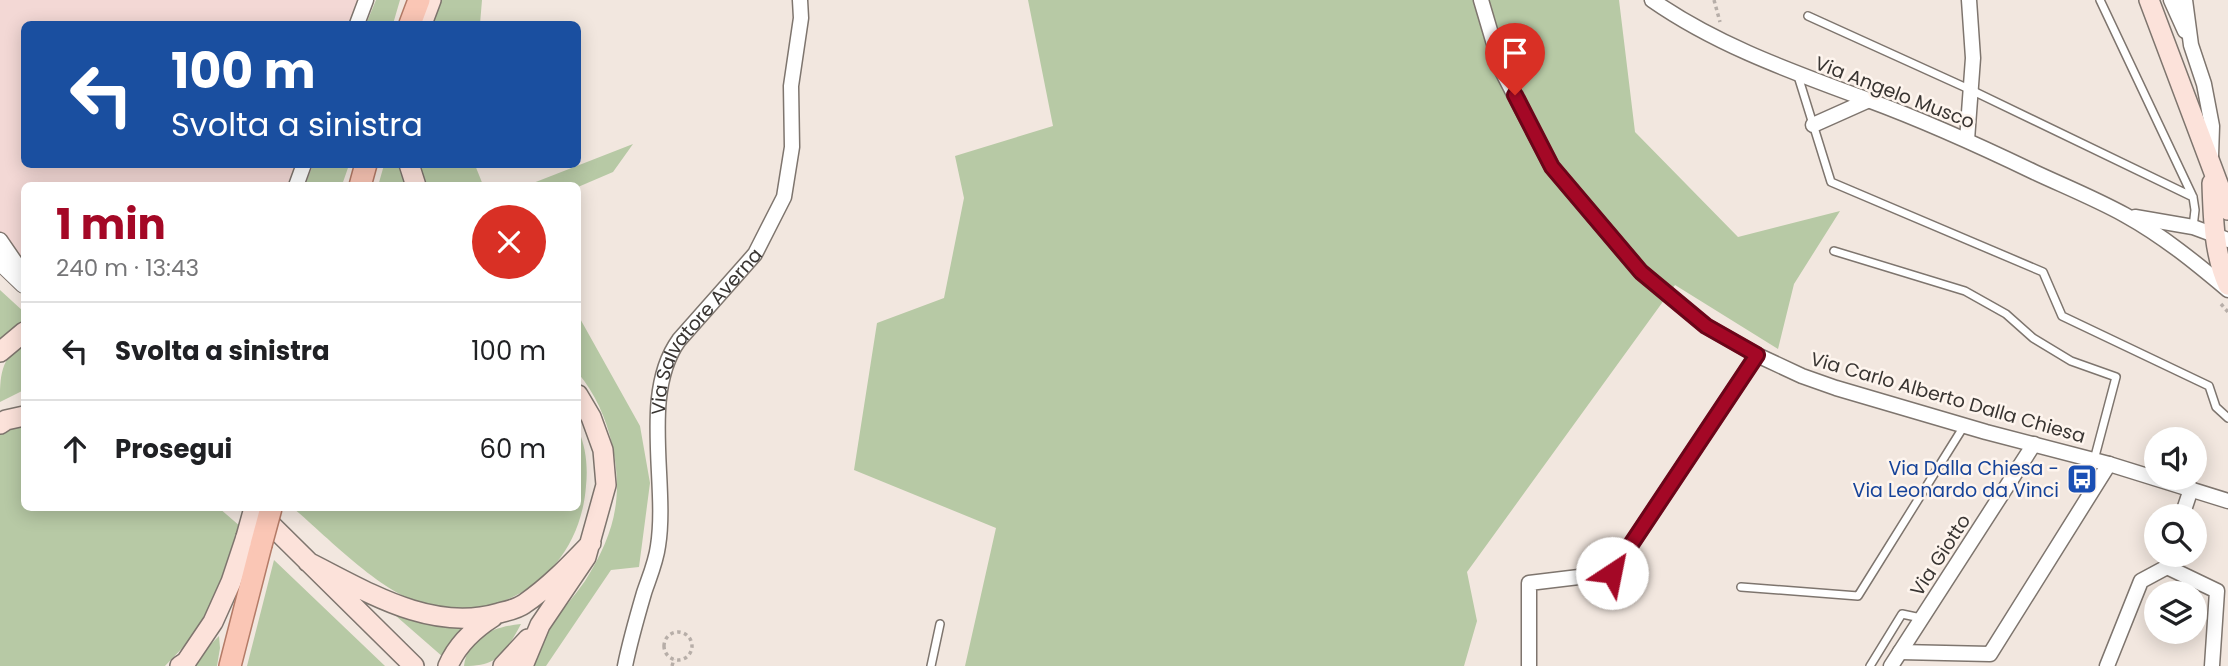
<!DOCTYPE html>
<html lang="it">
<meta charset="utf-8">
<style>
body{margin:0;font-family:Poppins,sans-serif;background:#f6f6f6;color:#202124;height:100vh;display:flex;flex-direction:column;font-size:26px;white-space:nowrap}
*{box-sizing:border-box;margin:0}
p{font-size:23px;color:#757577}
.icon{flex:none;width:38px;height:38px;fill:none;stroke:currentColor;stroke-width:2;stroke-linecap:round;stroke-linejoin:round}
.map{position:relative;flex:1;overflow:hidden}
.panel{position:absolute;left:21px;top:182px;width:560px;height:329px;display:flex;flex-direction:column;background:#fff;border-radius:10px;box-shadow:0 4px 18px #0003}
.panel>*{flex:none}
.top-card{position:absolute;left:21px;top:21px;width:560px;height:147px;border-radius:10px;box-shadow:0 4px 18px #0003;background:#1a4fa0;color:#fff;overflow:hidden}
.tools{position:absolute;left:2144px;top:427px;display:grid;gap:14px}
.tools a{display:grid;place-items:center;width:63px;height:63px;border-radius:50%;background:#fff;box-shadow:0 4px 18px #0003;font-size:35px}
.pin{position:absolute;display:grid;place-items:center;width:60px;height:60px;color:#fff;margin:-72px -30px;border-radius:50% 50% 50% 0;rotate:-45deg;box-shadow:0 0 7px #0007}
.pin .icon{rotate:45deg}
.me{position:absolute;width:77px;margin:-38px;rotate:34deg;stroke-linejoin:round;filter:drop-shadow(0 0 5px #0008)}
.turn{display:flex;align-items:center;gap:24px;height:147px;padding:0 35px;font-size:32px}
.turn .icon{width:91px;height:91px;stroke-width:2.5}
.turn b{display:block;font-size:49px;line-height:60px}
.round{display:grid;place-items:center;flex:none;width:74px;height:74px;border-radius:37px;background:#f6f6f6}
.headline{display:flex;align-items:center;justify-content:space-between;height:119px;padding:0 35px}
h1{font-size:42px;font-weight:700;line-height:52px;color:#a40826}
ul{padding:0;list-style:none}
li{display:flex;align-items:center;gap:21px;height:98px;padding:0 35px;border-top:2px solid #e0e0e0}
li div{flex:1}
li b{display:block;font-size:26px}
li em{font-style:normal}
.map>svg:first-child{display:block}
.industrial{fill:#f3d8d5}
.green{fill:#b7c9a5}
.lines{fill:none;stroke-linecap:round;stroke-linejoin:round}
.service-casing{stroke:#7e756e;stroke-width:10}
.minor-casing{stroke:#7e756e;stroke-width:17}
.tertiary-casing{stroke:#7e756e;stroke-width:20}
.secondary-casing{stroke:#7e756e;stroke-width:22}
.primary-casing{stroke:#b47b67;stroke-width:24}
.path{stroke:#b7aea8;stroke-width:3.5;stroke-dasharray:3.5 3.5;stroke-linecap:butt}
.service{stroke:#fff;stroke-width:7}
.minor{stroke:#fff;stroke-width:14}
.tertiary{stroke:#fff;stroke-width:18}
.secondary{stroke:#fce2da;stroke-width:19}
.primary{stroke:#fac6b5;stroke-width:21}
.secondary-bridge-casing{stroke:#7e756e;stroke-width:22;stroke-linecap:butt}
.primary-bridge-casing{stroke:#b47b67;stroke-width:24;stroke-linecap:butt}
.secondary-bridge{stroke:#fce2da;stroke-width:19}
.primary-bridge{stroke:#fac6b5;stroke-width:21}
.route-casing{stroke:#6b0519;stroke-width:18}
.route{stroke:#a40826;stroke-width:12}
.labels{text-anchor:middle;stroke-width:5;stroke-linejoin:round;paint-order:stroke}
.street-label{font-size:19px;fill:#393532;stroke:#fef5ee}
.transit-label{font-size:19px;fill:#164399;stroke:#fef5ee;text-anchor:end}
</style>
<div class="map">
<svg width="2228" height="666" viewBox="0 0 2228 666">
<rect width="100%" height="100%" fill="#f2e7df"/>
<path class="industrial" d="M0,0H366L357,24H24V164L304,165L296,185L24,186V284L0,261Z"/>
<path class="green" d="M376,0H400L393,24H366Z
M438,0H482L480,24H428Z
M1028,0H1619L1635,132L1738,237L1840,211L1794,284L1778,349L1675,285L1467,572L1477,621L1464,666H965L996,528L854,470L877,323L944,298L964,198L955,156L1053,126Z
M633,144L613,172L578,187V186L528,185Z
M313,165H349L342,185H305Z
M384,165H400L406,185L378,186Z
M420,165H475L483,185H425Z
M0,290L24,312V324L0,344Z
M578,315L640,426L650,483L639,567L611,570L546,666H530C536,653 541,639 549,628C560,612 574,597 585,581C614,535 624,498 612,444C606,418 595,393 578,373Z
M24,344V390L0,402C0,378 0,357 24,344Z
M24,422V508H219L241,527C231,556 223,588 208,615C197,635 180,650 165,666H0V433Z
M578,429C586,447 588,467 586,486C580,567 512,622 431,606C384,597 330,539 293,508H578Z
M274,560L385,666H247Z
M396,616L464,628L451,641L443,657Z
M521,624C505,653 499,666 464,666C468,636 494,627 521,624Z
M219,636L220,648L217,666H189Z"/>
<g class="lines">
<g class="service-casing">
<path id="service" d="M2100,0L2193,197L2195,210L2193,227
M1808,16L1971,90L2193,197
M1798,76L1831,182L2043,272L2062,316L2209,386L2216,407L2228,418
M1834,251L1965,291L2006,314L2033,338L2071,361L2116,377L2094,460
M1741,587L1858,596L1964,426
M931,666L940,624
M1870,666L1902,614L1921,618"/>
</g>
<g class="minor-casing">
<g id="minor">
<path d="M1481,0L1502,71L1552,167L1641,272L1706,326L1757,355L1802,376L1836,388L1986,432L2109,464L2228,501"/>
<path d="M1652,0C1718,46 1793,72 1868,100C1925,121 1980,146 2034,172C2064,186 2096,199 2125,215C2163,236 2196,263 2228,290"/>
<path d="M2171,0L2185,31"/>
<path d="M2185,0L2191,45L2204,84L2212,126L2211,156"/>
<path d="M357,24L366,0"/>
<path d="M1813,125L1869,100"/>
<path d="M1967,140L1973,58L1969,0"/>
<path d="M296,186L304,164"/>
<path d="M2135,217L2193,227L2228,240"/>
<path d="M0,240L24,275"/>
<path d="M2182,516L2191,489"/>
<path d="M2167,567L2217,591L2212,666"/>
<path d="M1900,652L1990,654L2109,464"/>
<path id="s1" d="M625,666C630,641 637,617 644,593C649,578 656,562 658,546C668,483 640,394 679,340L755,254L784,197L792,147L791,86L801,18L800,0"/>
<path d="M1529,666V583L1612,573L1757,355"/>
<path d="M1891,666L2034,444"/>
<path d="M2107,666L2141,581L2167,567L2171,555"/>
</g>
</g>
<g class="tertiary-casing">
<path id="tertiary" d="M0,261L24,284"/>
</g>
<g class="secondary-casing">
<path id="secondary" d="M2149,0L2228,210
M422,24L431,0
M409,164L416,186
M2212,183C2213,217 2214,254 2228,285
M0,352L24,332
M0,424L6,420L24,416
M258,512L414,666
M308,562C366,591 431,633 499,613C507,611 517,609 524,604C549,587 570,565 591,543
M180,666L186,662L213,622L231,582L246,537
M448,666C457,645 474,629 493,617
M503,666L528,639
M523,666L540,625L586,557L606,485L603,450L591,417L578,395"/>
</g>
<g class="primary-casing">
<path id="primary" d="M410,24L419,0
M360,186L366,164
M230,666L261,545"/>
</g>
<path class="path" d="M1714,0L1720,22
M2221,304L2228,312
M664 646a14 14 0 1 1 28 0a14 14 0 1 1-28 0Z
M672,666L674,659"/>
<use href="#service" class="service"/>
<use href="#minor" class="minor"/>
<use href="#tertiary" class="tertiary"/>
<use href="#secondary" class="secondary"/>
<use href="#primary" class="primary"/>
<g class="secondary-bridge-casing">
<path id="secondary-bridge" d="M246,537L254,508"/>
</g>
<g class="primary-bridge-casing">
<path id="primary-bridge" d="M261,545L271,508"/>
</g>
<use href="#secondary-bridge" class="secondary-bridge"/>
<use href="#primary-bridge" class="primary-bridge"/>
</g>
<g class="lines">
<g class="route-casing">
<path id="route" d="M1515,95L1552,167L1641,272L1706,326L1757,355L1612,573"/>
</g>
<use href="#route" class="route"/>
</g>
<defs>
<g id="bus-square" transform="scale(1.575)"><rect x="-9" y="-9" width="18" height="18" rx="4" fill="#1a4fb4" stroke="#fef5ee"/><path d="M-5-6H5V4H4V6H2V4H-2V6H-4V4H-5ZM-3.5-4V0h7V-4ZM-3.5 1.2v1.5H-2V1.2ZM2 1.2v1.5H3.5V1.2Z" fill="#fff"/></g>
</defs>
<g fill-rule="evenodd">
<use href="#bus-square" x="2082" y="479"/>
</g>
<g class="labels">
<g class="street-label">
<text transform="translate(1895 92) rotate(21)" y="7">Via Angelo Musco</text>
<text dy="7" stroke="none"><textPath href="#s1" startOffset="355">Via Salvatore Averna</textPath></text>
<text transform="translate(1948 397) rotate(16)" y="7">Via Carlo Alberto Dalla Chiesa</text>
<text transform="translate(1940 555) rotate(-57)" y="7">Via Giotto</text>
</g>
<g class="transit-label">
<text x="2059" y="475">Via Dalla Chiesa -<tspan x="2059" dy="22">Via Leonardo da Vinci</tspan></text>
</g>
</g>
</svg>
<div class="tools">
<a><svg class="icon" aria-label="sound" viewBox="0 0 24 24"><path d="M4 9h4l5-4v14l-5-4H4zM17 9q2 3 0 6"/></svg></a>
<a><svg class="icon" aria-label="search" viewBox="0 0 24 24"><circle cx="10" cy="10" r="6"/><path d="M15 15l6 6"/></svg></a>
<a><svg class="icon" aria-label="layers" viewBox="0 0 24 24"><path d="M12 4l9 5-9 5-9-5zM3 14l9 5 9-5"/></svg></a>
</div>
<div class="pin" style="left:1515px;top:95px;background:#d93025"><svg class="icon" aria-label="arrive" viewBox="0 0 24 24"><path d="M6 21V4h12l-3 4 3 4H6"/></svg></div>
<svg class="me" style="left:1612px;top:573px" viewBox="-20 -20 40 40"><circle r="19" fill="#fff"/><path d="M0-13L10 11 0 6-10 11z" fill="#a40826"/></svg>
<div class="top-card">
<div class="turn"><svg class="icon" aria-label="left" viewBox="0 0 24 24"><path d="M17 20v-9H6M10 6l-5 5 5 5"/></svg><div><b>100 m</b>Svolta a sinistra</div></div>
</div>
<section class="panel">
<div class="headline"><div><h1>1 min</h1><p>240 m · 13:43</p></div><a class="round" style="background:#d93025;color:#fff"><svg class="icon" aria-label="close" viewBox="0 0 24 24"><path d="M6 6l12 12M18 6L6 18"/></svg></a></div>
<ul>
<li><svg class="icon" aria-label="left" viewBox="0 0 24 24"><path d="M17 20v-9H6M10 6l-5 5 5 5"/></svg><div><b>Svolta a sinistra</b></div><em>100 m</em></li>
<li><svg class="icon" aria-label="ahead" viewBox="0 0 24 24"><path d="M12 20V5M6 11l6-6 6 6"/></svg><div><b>Prosegui</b></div><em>60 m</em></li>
</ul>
</section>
</div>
